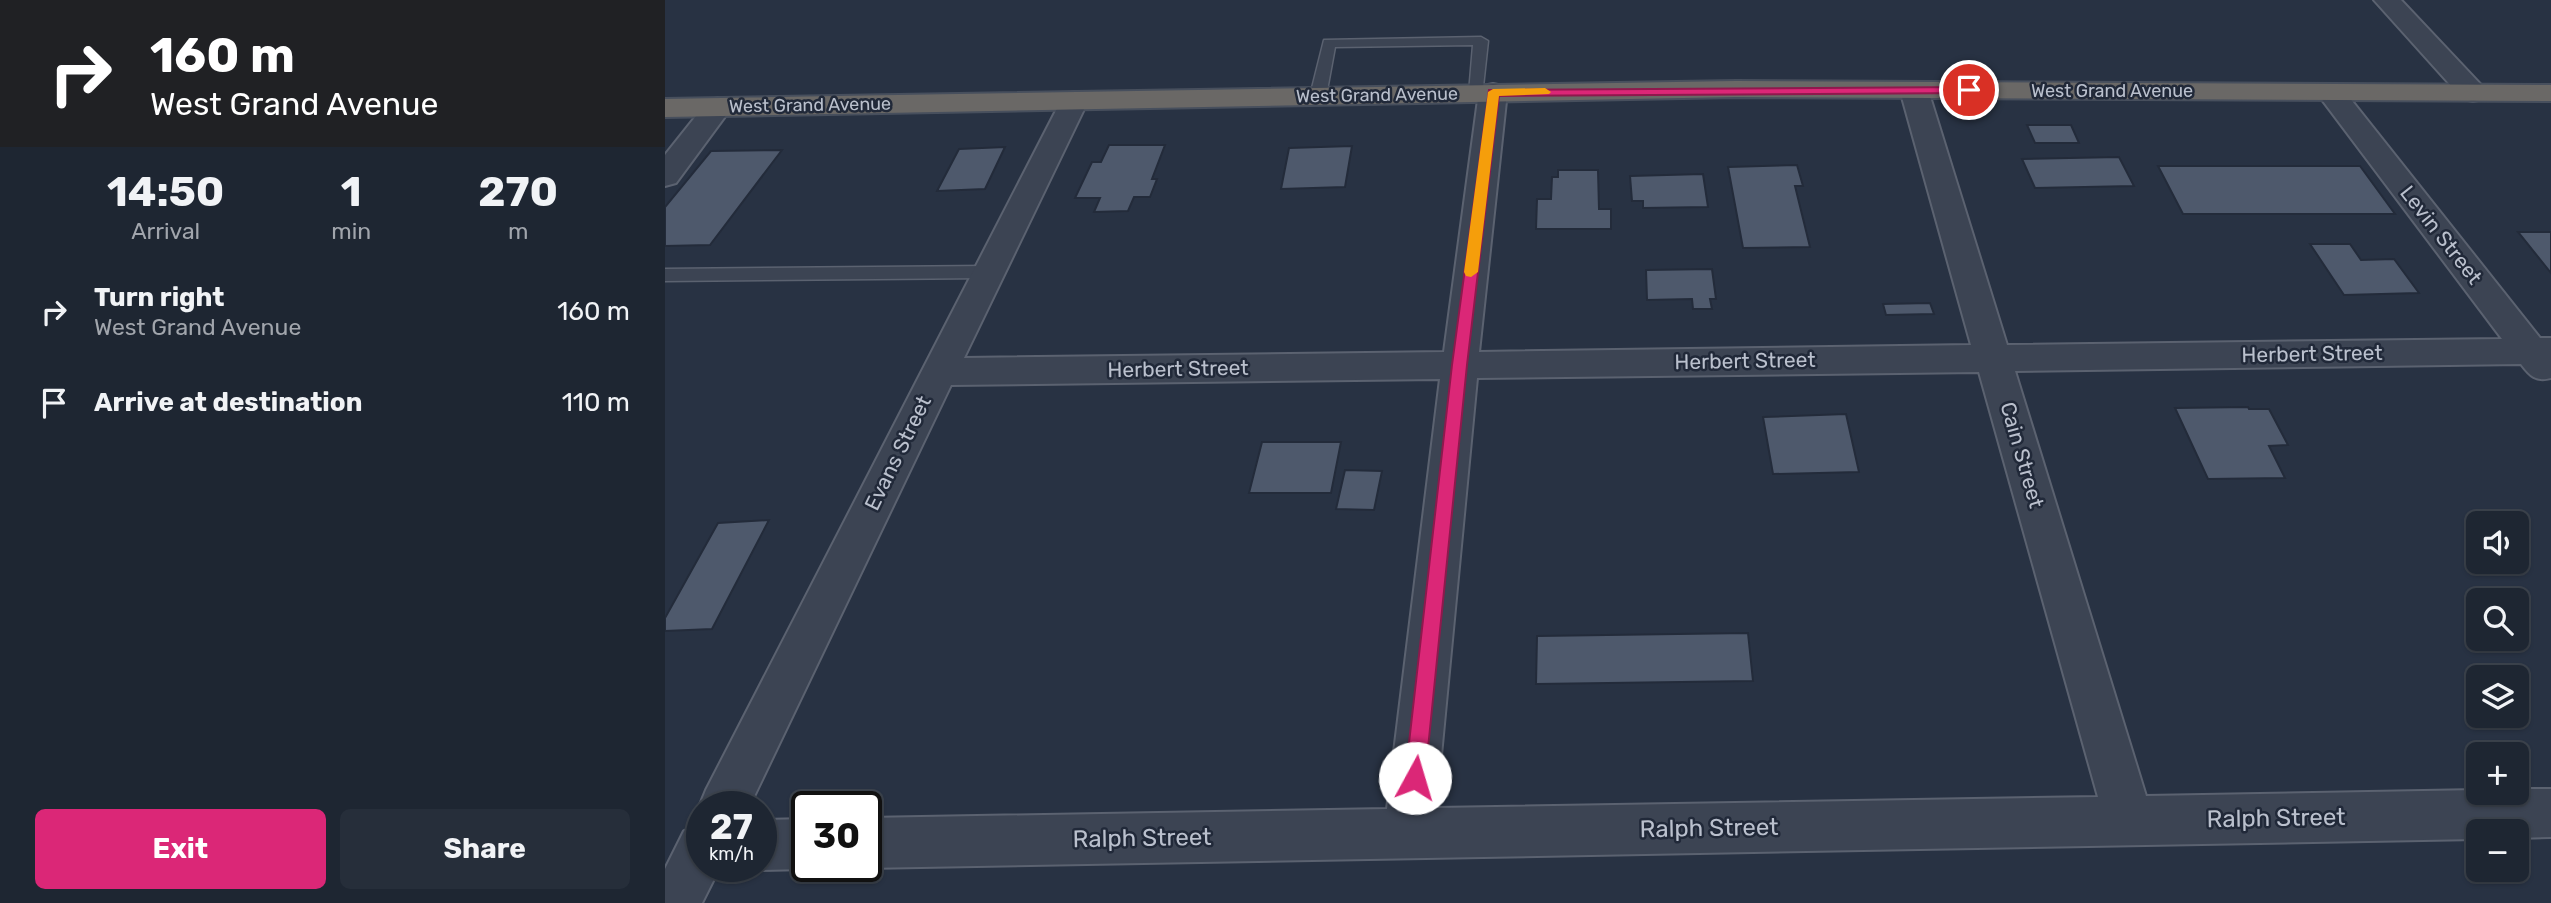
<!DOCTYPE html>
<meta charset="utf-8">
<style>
body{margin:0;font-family:Rubik,sans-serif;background:#262e3a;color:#f1f3f6;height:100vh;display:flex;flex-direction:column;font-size:26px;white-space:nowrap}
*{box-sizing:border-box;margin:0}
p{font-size:23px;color:#a1a5ac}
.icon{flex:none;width:38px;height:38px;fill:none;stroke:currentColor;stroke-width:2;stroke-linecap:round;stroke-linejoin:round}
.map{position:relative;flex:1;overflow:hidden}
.sheet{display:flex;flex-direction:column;background:#1e2632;width:665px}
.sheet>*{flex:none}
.guide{background:#202124;color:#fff;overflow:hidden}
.fabs{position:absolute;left:1801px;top:511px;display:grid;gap:14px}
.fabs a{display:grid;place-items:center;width:63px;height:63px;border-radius:10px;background:#1e2632;box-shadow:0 2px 5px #0004,0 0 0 2px #3c434d;font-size:35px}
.speed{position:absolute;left:21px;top:791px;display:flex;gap:14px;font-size:35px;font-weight:700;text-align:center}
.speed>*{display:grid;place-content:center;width:91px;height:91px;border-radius:50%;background:#1e2632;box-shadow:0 2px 5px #0004,0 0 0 2px #3c434d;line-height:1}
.speed small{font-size:18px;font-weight:400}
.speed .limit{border:4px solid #111;border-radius:10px;background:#fff;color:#111}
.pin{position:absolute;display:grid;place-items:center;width:60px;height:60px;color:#fff;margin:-30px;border:4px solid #fff;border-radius:50%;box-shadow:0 2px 7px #0007}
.me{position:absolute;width:77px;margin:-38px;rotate:6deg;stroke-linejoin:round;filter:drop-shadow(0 0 5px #0008)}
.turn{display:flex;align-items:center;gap:24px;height:147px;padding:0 35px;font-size:32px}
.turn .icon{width:91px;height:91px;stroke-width:2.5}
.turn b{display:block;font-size:49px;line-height:60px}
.eta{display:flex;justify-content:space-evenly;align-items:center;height:119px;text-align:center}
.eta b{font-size:42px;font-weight:700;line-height:49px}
.button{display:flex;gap:14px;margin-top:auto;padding:14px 35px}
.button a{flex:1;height:80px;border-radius:10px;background:#db2777;color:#fff;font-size:28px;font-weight:700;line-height:80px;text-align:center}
.button a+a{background:#262e3a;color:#f1f3f6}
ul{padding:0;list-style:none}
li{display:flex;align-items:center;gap:21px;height:91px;padding:0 35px}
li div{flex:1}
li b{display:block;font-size:26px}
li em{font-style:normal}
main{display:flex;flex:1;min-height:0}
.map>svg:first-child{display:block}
.building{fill:#4e596c;stroke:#232b3a;stroke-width:2}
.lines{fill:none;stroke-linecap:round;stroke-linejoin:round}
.service-casing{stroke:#5b6270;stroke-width:3}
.minor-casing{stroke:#5b6270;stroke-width:4}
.trunk-casing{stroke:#474f5d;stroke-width:4}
.service{fill:#3c4453;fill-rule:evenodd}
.minor{fill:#3c4453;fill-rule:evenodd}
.trunk{fill:#6a6866;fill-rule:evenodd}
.route{fill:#db2777;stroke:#8e194d;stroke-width:2}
.slow{fill:#f59e0b}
.labels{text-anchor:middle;stroke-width:5;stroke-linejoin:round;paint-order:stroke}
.far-street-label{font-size:18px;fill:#bac0cd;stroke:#212939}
.street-label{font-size:21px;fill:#bac0cd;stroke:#212939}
.near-street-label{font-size:24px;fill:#bac0cd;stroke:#212939}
</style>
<main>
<section class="sheet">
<div class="guide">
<div class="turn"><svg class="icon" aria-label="right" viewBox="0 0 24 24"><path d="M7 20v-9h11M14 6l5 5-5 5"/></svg><div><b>160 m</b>West Grand Avenue</div></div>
</div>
<div class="eta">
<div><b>14:50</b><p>Arrival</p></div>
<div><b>1</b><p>min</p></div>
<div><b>270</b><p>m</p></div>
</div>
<ul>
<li><svg class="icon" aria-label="right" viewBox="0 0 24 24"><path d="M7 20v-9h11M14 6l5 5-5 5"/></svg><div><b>Turn right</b><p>West Grand Avenue</p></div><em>160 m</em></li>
<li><svg class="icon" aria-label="arrive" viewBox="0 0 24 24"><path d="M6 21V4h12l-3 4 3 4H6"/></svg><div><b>Arrive at destination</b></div><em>110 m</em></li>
</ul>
<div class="button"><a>Exit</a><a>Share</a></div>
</section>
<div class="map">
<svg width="1886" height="903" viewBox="0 0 1886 903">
<rect width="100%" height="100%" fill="#283243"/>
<path class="building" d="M1362,125H1406L1414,143H1370Z
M444,145H500L487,179H492L485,197H469L463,211L429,212L435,198H410L427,162H436Z
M687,146L680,187L616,189L624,148Z
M340,147L320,189L272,191L294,149Z
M117,150L45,245L0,246V207L46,151Z
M1454,157L1469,186L1370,188L1357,159Z
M1132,165L1138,186H1130L1145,247L1078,248L1063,167Z
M1493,166H1695L1730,214H1518Z
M893,170H933L934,209H946V229H871L872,199H886L887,177H893Z
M1038,174L1043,207L978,208V201H967L965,176Z
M1853,232H1886V273Z
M1645,244H1685L1696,260L1729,259L1754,293L1679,295Z
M1047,269L1051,299H1045L1047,309H1028L1027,299L982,300L981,270Z
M1265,303L1269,314L1221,315L1218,304Z
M1583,407L1584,409H1604L1623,445L1604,446L1620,478L1543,479L1510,408Z
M1181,414L1194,472L1108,474L1098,417Z
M597,442H676L666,493H584Z
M680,470L717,471L709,510L671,509Z
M104,520L47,629L0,631V618L53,523Z
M1083,633L1088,681L871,684L872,636Z"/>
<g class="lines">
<g class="service-casing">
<path id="service" d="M816,37L823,41L817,96L812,98L804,93L808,45L670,47L661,96L653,101L645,96L659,40Z
M323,266L329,268L332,272L329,276L323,278L0,281V269Z"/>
</g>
<g class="minor-casing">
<path id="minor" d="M1709,0H1736L1818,87L1822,93L1818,99L1808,101L1798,99Z
M1249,82L1259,84L1263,90L1342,345L1837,339L1652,93L1656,87L1666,85L1676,87L1875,338H1886V378C1871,382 1865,376 1856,364L1350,371L1481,796L1813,790V793H1852V789H1886V837L1852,838V831H1813V839L201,868L197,866H201V818L722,809L775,379L286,385L84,807H37V814L34,807L41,790L399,95L409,92L419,95L423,101L299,358L779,352L814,92L818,86L828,84L838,86L842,92L814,352L1306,345L1235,90L1239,84ZM1314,372L1433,797L771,808L812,378Z
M53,98L63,101L67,107L11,183L0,186V155L43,101Z
M142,819V866H148L142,869L96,870L87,866H96V820Z
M37,824V866L55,867L37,903H0V869L19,831Z"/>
</g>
<g class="trunk-casing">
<path id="trunk" d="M1071,81L1886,85V101L1071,97L0,117V99Z"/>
</g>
<use href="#service" class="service"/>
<use href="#minor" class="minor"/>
<use href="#trunk" class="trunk"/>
</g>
<path class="route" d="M1304,87L1310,90L1308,93L834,96L802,365L760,778L757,785L750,788L743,785L740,778L787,365L824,90Z"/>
<path class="slow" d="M880,88L886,92L884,94L834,96L813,272L806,277L801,276L799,272L823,92L828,89Z"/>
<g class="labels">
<g class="far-street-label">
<text x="1447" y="97">West Grand Avenue</text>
<text transform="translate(712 95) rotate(-1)" y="6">West Grand Avenue</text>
<text transform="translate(145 105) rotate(-1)" y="6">West Grand Avenue</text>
</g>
<g class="street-label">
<text transform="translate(1776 235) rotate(52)" y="7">Levin Street</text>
<text transform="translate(1647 354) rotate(-1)" y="7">Herbert Street</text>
<text transform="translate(1080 361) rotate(-1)" y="7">Herbert Street</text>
<text transform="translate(513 369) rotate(-1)" y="7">Herbert Street</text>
<text transform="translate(233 453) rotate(-64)" y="7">Evans Street</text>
<text transform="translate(1357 455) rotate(74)" y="7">Cain Street</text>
</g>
<g class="near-street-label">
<text transform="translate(1611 818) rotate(-1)" y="8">Ralph Street</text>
<text transform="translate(1044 828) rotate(-1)" y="8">Ralph Street</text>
<text transform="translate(477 838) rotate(-1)" y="8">Ralph Street</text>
</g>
</g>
</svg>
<div class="fabs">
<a><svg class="icon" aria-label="sound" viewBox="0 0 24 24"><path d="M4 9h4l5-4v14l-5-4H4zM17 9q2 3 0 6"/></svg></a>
<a><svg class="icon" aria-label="search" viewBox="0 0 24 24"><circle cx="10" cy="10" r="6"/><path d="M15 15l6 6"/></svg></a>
<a><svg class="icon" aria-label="layers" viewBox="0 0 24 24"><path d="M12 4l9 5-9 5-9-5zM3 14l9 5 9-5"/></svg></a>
<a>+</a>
<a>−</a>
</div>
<div class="speed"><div>27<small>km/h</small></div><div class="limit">30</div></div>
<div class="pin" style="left:1304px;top:90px;background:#d93025"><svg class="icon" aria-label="arrive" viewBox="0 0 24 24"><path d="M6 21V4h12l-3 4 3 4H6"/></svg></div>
<svg class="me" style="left:750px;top:778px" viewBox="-20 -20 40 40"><circle r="19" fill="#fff"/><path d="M0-13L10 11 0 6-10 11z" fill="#db2777"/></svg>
</div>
</main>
